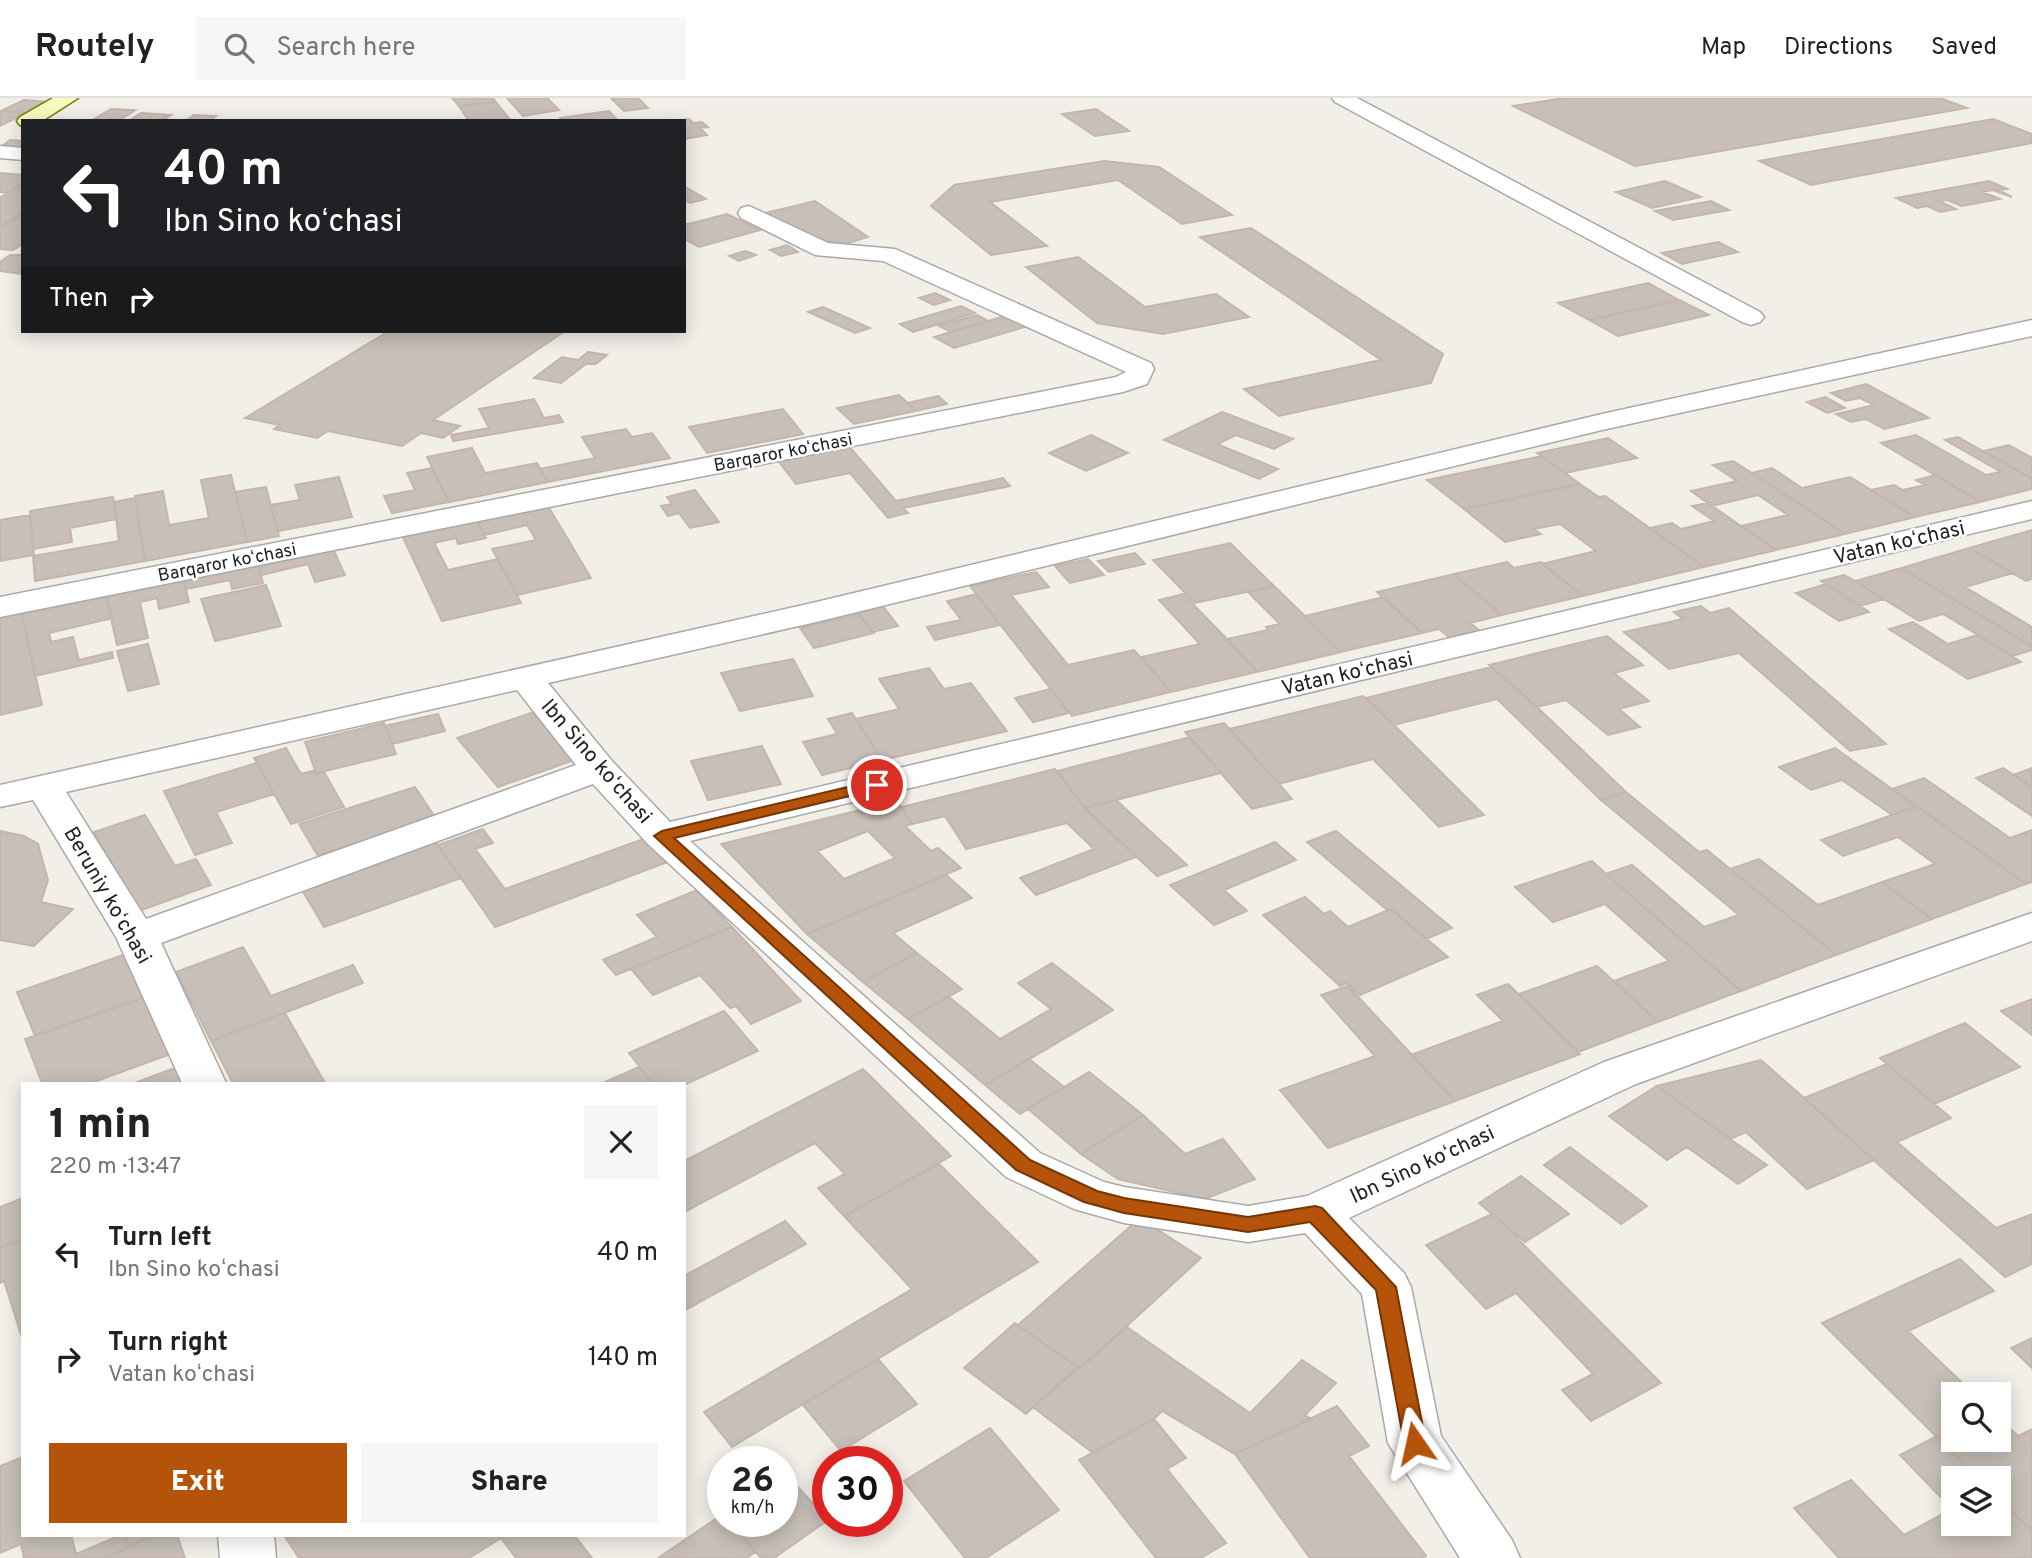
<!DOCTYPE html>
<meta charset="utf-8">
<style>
body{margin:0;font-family:Overpass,sans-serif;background:#f6f6f6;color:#222;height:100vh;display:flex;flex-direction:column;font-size:26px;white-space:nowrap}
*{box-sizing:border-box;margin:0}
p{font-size:23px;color:#767676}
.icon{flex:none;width:38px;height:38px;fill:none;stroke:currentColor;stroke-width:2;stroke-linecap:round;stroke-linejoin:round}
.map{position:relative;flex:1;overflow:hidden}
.side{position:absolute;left:21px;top:984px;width:665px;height:455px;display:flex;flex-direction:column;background:#fff;border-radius:0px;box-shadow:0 4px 18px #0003}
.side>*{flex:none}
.top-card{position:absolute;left:21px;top:21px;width:665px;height:214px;border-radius:0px;box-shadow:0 4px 18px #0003;background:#202124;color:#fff;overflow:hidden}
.controls{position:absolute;left:1941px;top:1284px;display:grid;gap:14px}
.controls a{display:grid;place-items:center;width:70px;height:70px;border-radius:0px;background:#fff;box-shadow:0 4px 18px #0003;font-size:35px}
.speed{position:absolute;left:707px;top:1348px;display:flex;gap:14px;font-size:35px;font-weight:700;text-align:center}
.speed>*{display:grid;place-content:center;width:91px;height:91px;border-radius:50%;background:#fff;box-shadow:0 4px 18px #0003;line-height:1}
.speed small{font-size:18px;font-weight:400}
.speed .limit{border:10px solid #d22;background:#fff;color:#111}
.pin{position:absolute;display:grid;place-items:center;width:60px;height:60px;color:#fff;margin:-30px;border:4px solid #fff;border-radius:50%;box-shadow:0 2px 7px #0007}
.me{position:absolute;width:77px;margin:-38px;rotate:349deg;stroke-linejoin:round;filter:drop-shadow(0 0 5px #0008)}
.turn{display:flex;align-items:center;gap:24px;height:147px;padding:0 28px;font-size:32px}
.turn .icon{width:91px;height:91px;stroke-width:2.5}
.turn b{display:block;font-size:49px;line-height:60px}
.then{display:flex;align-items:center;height:66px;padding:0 28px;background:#0003;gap:14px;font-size:26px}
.round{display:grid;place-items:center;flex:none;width:74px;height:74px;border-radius:0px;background:#f6f6f6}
.summary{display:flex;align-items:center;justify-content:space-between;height:119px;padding:0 28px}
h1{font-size:42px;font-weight:800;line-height:52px}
.cta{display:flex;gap:14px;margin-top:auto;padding:14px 28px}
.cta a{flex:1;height:80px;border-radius:0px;background:#b45309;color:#fff;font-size:28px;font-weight:800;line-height:80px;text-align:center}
.cta a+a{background:#f6f6f6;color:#222}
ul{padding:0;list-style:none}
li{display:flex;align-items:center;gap:21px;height:105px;padding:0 28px}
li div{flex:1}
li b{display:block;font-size:26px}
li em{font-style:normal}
header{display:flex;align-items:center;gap:42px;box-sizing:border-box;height:98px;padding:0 35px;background:#fff;border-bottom:2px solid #e0e0e0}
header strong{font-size:33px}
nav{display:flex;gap:38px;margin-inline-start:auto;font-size:24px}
.search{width:490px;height:63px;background:#f6f6f6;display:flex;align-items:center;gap:18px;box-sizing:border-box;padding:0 24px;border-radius:0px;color:#767676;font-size:26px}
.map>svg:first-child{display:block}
.building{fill:#c7bfb8;stroke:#c4b6ab;stroke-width:2;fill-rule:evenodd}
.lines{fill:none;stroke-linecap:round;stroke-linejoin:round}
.street-casing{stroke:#a9a9a9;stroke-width:3}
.secondary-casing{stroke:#707d05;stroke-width:3}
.street{fill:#fff;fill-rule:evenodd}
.secondary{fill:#f7fabf;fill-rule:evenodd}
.route{fill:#b45309;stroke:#753606;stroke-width:2}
.labels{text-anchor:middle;stroke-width:5;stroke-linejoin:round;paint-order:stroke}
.far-street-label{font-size:18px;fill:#222;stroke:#fff}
.street-label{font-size:21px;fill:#222;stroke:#fff}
</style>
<header>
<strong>Routely</strong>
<div class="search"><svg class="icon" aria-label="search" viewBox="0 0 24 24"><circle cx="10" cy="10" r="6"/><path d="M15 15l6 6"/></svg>Search here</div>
<nav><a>Map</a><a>Directions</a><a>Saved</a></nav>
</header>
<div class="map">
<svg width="2032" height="1460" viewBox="0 0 2032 1460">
<rect width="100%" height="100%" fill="#f2efe9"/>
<path class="building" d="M452,0H493L496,4L459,8Z
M507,0H547L559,12L523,18Z
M611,0H638L648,10L624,13Z
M1565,0H1940L1967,10L1635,68L1513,8Z
M24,2L49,4L26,15L1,13Z
M496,4L511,23H469L459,8Z
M111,11L135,12L118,23H91Z
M1096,11L1129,33L1095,38L1062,16Z
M0,13H1L26,15L0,28Z
M609,13L618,23H562L560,20Z
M141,15L171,17L161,23H129Z
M194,17L216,18L209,23H185Z
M689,21L693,25L702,24L708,29L700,30L707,37L684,41V23H676Z
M1993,21L2032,36V45L1811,87L1759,63Z
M10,42L23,43V51L0,50Z
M1104,63L1159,69L1232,117L1182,126L1118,82L990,104L1047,148L991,157L931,108L954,87Z
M0,75L23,77V85L8,95L0,94V85L4,83L0,82Z
M1665,83L1701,99L1652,110L1616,94Z
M1989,83L2007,91L1998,92L2012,99L1993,92L1982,94L2000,101L1962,108L1947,102L1939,103L1956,111L1940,114L1927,108L1917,110L1896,100Z
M23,85V114L0,130V100Z
M687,90L706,101L690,105L684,102V91Z
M815,103L868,139L832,150L761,116Z
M1711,103L1729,112L1673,122L1655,113Z
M23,115V146L13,152L0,151V130Z
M727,116L760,132L699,149L684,141V127Z
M1251,130L1443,256L1431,285L1279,318L1244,291L1381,262L1200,139Z
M1718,144L1738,154L1682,166L1662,155Z
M787,147L798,154L781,158L770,152Z
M745,153L756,157L739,163L729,158Z
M10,157H23V176L0,173V164Z
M1078,159L1145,209L1216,196L1249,219L1163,236L1097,225L1026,169Z
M1648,185L1679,202L1589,222L1558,205Z
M935,195L950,202L934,207L919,200Z
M1679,202L1709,217L1618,238L1589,222Z
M961,208L975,215L913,234L900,226Z
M823,209L870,230L855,235L808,214Z
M977,217L988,223L951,234L939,228Z
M1008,217L1028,228L954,250L934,239Z
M389,233H565L433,322L460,328L443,340L421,335L402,348L328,333L317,340L274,331L279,327L245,320Z
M588,254L607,257L596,266H586L561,285L534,280L562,259L578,262Z
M1866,286L1929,320L1884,331L1866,321L1851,324L1836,316L1874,307L1860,300L1846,303L1831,295Z
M899,297L916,313L854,326L837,310Z
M938,298L947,306L916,313L907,305Z
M1825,299L1845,310L1827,315L1807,304Z
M534,301L544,320L559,317L563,324L453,343L451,337L489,330L479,311Z
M783,311L803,336L707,355L689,329Z
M1222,314L1293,341L1274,351L1236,337L1217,346L1278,371L1259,381L1164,342Z
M626,331L632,339L652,335L670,360L548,384L540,371L595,360L582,339Z
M1091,337L1128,355L1086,373L1049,355Z
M1916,337L1986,377L2001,374L1945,342L1958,339L2032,381V391L1980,404L1881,345Z
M1608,340L1637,360L1565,375L1537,355Z
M847,346L896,403L1003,380L1010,388L903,410L908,415L888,420L850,375L796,386L776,360Z
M2009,347L2032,360V381L1984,353Z
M472,350L485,375L537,365L548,384L449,404L427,359Z
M1542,358L1580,386L1464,411L1427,382Z
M1733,363L1752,375L1845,436L1776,452L1741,428L1788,417L1758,397L1712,408L1691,393L1737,383L1713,367Z
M432,370L449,404L392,415L384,398L415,392L407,375Z
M1772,370L1802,390L1850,379L1915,419L1845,436L1752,375Z
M231,377L247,444L145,463L135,398L163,393L169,427L209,420L201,382Z
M1936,377L1980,404L1915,419L1871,392L1894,387L1903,392L1925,387L1916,382Z
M339,379L352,419L278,433L270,407L300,402L295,387Z
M1580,386L1599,399L1605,398L1704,469L1583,498L1542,466L1596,453L1560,426L1534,431L1541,436L1505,444L1464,411Z
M266,389L279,438L247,444L235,394Z
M695,392L719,424L690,430L679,415L668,418L661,408L672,406L667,399Z
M113,399L117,421L70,430L72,444L33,451L30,413Z
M135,400L145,463L35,483L33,458L119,443L114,404Z
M545,403L591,480L517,497L492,451L536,442L527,427L484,437L474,417Z
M1708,405L1741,428L1776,452L1704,469L1650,430L1672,425L1681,431L1714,423L1692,408Z
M30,417L34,457L0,463V422Z
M474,417L486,440L458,446L456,440L434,445L448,472L498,461L521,505L442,523L400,433Z
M2032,432V481L2026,483L1969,450Z
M330,444L345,477L315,484L308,466L261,477L256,460Z
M1230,445L1274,488L1195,505L1153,462Z
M1969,450L2013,475L1965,489L2032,529V548L1901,470Z
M1135,455L1145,466L1109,474L1098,463Z
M256,460L263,485L232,491L230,482L186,491L182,475Z
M1088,461L1104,477L1070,485L1055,468Z
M1507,464L1514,470L1541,464L1583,498L1502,517L1454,476Z
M1901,470L2032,548V552L2013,558L1943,516L1919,523L1855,483Z
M1036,474L1049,489L1011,497L1068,567L1134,552L1171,594L1072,618L970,488Z
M182,475L189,504L159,511L157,500L140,504L148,540L117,547L104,489Z
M1454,476L1502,517L1470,525L1479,532L1450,540L1439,531L1422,535L1377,494Z
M1844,477L1855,483L1884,501L1860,508L1821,483Z
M1826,486L1860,508L1869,514L1839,523L1796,495Z
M266,487L281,528L215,543L201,501Z
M1274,488L1305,518L1341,554L1257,574L1227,541L1268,532L1266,529L1280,526L1248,494Z
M104,489L113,520L49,535L51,544L73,539L79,562L112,554L113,560L35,578L20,508Z
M976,496L1000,527L935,542L927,529L961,522L947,503Z
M1183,496L1227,541L1257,574L1171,594L1141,559L1200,546L1159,502Z
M1383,499L1422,535L1341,554L1305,518Z
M20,508L42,607L0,617V512Z
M883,508L898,528L873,534L857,514Z
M1701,508L1710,515L1729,510L1886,646L1850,653L1739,555L1669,571L1624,534L1683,521L1674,514Z
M859,516L874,535L814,550L800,530Z
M1913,524L1948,546L1977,537L2021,564L1968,581L1889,531Z
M1607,538L1643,567L1614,575L1649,603L1619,611L1640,629L1608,637L1566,602L1537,609L1489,567Z
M148,546L159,586L128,593L117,553Z
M793,561L813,598L740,613L721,575Z
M1491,569L1537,609L1626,694L1601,702L1497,601L1394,627L1366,600Z
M929,570L944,591L971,585L1007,633L882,662L856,621L899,611L879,581Z
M1051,591L1069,615L1033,624L1015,600Z
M1363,598L1394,627L1484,717L1439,729L1373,661L1279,686L1229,631Z
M537,613L580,660L498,689L457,640Z
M852,615L882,662L822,677L803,644L837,636L828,621Z
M438,616L445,633L392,646L385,628Z
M384,625L396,656L316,675L305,644Z
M1224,625L1279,686L1292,701L1252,711L1185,634Z
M1190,639L1221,675L1085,710L1057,673Z
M762,648L781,686L708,702L691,663Z
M286,650L301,676L313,673L316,677L324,674L344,709L291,726L254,660Z
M1835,650L1892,691L1917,708L1892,717L1842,682L1811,692L1779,669Z
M257,665L274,696L216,714L232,745L195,757L164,693Z
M2003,670L2032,689V718L1976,680Z
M2032,670V689L2013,677Z
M1055,671L1085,710L1136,759L1036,797L1020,780L1094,751L1067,725L966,751L945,718L912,726L902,709Z
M1924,680L2010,740L2032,732V784L2026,786L1892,691Z
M415,689L435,719L318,758L299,726Z
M1626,694L1699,754L1707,752L1836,857L1741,893L1606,776L1632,767L1704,829L1739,817L1601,702Z
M1116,702L1187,767L1157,778L1085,710Z
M897,703L912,726L905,728L931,753L938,750L961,770L807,836L721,746ZM868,733L895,760L844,781L817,753Z
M1917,708L2026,786L1932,821L1882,784L1935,766L1898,739L1843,758L1821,742Z
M145,717L175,768L196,761L211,787L139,813L94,734Z
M483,731L493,745L475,751L505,791L649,739L670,763L495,829L438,747Z
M0,733L24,738L38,746L48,782L41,804L73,811L34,848L0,842Z
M1336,733L1452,830L1426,841L1391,811L1387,812L1307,744Z
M433,740L461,780L324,829L299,787Z
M1275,744L1296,762L1224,792L1247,813L1214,827L1170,787Z
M1759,761L1818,807L1882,784L1932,821L1836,857L1730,771Z
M1592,763L1606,776L1741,893L1658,924L1614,883L1669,863L1605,806L1553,824L1515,789Z
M946,777L972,800L893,835L917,855L863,884L807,836Z
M697,792L732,829L616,877L603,862L657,839L637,817Z
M1305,799L1324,816L1330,813L1348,829L1391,811L1448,859L1360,897L1347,885L1340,888L1263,817Z
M732,829L801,903L751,926L736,908L730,910L700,877L653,897L631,871Z
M243,849L271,898L353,867L363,885L211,943L176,874Z
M917,855L962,891L908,921L863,884Z
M126,856L145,899L35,938L17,894Z
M1052,865L1113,912L985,987L908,921L949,899L1000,941L1051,911L1018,885Z
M1597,868L1658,924L1578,954L1519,896Z
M1508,886L1580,956L1455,1003L1411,957L1503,923L1477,897Z
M1348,888L1455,1003L1328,1050L1280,992L1375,958L1321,897Z
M145,899L171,956L91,985H42L25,941Z
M2032,901V937L2001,913Z
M724,913L758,953L684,987L652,985L629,955Z
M285,915L325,985H233L211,943Z
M1965,925L2020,969L1934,1006L1880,960Z
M1029,961L1064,989L1020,1016L985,987Z
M1761,962L1804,1000L1874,1062L1807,1091L1746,1034L1730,1041L1657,988Z
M1887,966L1951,1020L1897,1044L1996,1130L2032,1116V1166L2005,1179L1804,1000Z
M177,969L184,985H135Z
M639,969L652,985H603Z
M863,971L951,1058L844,1118L818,1090L845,1076L815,1045L684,1114V1063Z
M1089,974L1143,1017L1081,1056L1028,1011Z
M1657,988L1730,1041L1767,1067L1738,1086L1687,1049L1667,1062L1609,1018Z
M1143,1017L1185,1056L1223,1041L1255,1081L1205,1101L1118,1081L1081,1056Z
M1570,1049L1647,1108L1621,1126L1544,1067Z
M939,1066L1038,1164L732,1349L704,1314L912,1191L844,1118Z
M1521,1078L1569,1116L1525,1144L1479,1105Z
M23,1100V1141L0,1150V1109Z
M1492,1116L1501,1124L1661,1285L1591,1323L1562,1292L1593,1276L1516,1195L1486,1211L1426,1147Z
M1140,1120L1201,1160L1080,1271L1018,1227Z
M785,1123L806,1146L685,1212L684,1178Z
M23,1141V1243L4,1183L0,1185V1150Z
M1960,1161L1994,1193L1908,1233L1975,1297H1953V1342H1998V1319L2018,1338L2032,1331V1433L1998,1400V1381H1979L1822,1225Z
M1015,1225L1077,1269L1026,1316L964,1270Z
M1127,1229L1250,1315L1302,1262L1336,1285L1305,1317L1311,1321L1235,1356L1162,1313L1154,1321L1093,1355L1033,1309Z
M2032,1240V1270L2011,1250Z
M878,1261L917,1306L841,1353L803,1307Z
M1337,1308L1369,1348L1349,1358L1426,1458L1422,1460H1310L1235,1356Z
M1154,1321L1186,1360L1167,1371L1226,1445L1201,1460H1156L1079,1362Z
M990,1330L1059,1412L986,1460H965L904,1383Z
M1937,1338L1979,1381H1953V1426H1998V1400L2032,1433V1460H1839L1794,1410L1851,1382L1904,1437L1952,1411L1900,1357Z
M23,1359V1437H71L76,1456L121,1437H124L129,1449L104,1460H24L21,1446L0,1455V1368Z
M786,1376L828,1422L774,1460H761L729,1423H782V1379Z
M723,1416V1423H729L755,1454L747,1460H658Z
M124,1437H153L129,1449Z
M153,1437H177L185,1460H104Z
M284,1437H506L469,1460H299Z
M506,1437H574L592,1460H516L501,1440Z"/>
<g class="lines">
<g class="street-casing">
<path id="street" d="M1332,0H1357L1760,214L1764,219L1760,224L1751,227L1742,224L1335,4Z
M0,48L23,50V62L0,60Z
M749,108L828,145L895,151L1151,265L1154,271L1147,286L1123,294L0,519V499L1116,279L1126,274L883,163L815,157L741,120L738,115L741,110Z
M2032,222V238L1602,332L812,525L548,585L612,663L670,724L2032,403V421L690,743L1040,1055L1104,1084L1124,1089L1248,1108L1307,1098L1604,964L2032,815V843L1636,986L1349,1120L1404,1175L1411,1189L1441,1338L1512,1442L1520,1460H1460L1388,1345L1362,1196L1305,1135L1248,1144L1124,1125L1074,1111L1006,1079L648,746L593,686L161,845L226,985H182L116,839L33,702L0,709V687L812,505L1602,316ZM517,592L576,667L146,821L66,694Z
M218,1437H274L276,1460H220Z"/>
</g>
<g class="secondary-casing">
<path id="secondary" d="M53,0H78L42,23H23V28L20,27L17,23L20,19Z"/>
</g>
<use href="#street" class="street"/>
<use href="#secondary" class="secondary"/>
</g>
<path class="route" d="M877,682L885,687L883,690L674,740L1030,1062L1097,1093L1124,1100L1248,1119L1315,1108L1322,1110L1396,1189L1426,1345L1423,1351L1415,1354L1407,1351L1404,1345L1376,1192L1310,1124L1248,1134L1124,1115L1084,1104L1016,1072L654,738L662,733Z"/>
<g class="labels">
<g class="far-street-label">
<text transform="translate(783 354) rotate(-11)" y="6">Barqaror koʻchasi</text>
<text transform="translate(227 464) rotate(-11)" y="6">Barqaror koʻchasi</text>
</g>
<g class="street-label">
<text transform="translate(1899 444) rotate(-13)" y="7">Vatan koʻchasi</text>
<text transform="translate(1347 575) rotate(-13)" y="7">Vatan koʻchasi</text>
<text transform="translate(597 663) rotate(49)" y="7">Ibn Sino koʻchasi</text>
<text transform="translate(108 797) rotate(60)" y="7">Beruniy koʻchasi</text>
<text transform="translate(1422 1066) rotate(-25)" y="7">Ibn Sino koʻchasi</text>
</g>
</g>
</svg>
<div class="controls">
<a><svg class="icon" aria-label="search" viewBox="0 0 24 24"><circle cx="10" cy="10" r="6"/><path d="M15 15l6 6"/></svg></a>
<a><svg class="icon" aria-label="layers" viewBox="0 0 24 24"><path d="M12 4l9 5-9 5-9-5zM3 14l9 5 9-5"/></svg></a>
</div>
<div class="speed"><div>26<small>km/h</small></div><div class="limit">30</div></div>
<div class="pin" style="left:877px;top:687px;background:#d93025"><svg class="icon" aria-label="arrive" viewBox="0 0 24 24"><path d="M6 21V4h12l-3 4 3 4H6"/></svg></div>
<svg class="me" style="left:1415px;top:1345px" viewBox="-20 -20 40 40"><path d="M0-17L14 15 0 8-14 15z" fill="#b45309" stroke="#fff" stroke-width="4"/></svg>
<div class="top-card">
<div class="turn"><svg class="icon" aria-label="left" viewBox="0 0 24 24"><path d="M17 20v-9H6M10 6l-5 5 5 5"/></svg><div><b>40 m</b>Ibn Sino koʻchasi</div></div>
<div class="then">Then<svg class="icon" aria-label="right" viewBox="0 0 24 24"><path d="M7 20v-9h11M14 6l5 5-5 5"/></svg></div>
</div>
<section class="side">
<div class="summary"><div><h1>1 min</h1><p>220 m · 13:47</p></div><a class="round"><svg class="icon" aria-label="close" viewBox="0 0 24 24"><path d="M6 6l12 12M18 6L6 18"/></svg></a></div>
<ul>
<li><svg class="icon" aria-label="left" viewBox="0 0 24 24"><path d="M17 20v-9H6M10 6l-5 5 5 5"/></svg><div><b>Turn left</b><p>Ibn Sino koʻchasi</p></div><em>40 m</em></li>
<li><svg class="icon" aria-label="right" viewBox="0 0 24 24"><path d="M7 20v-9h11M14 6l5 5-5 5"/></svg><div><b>Turn right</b><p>Vatan koʻchasi</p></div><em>140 m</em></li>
</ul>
<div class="cta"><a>Exit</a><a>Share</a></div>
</section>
</div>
